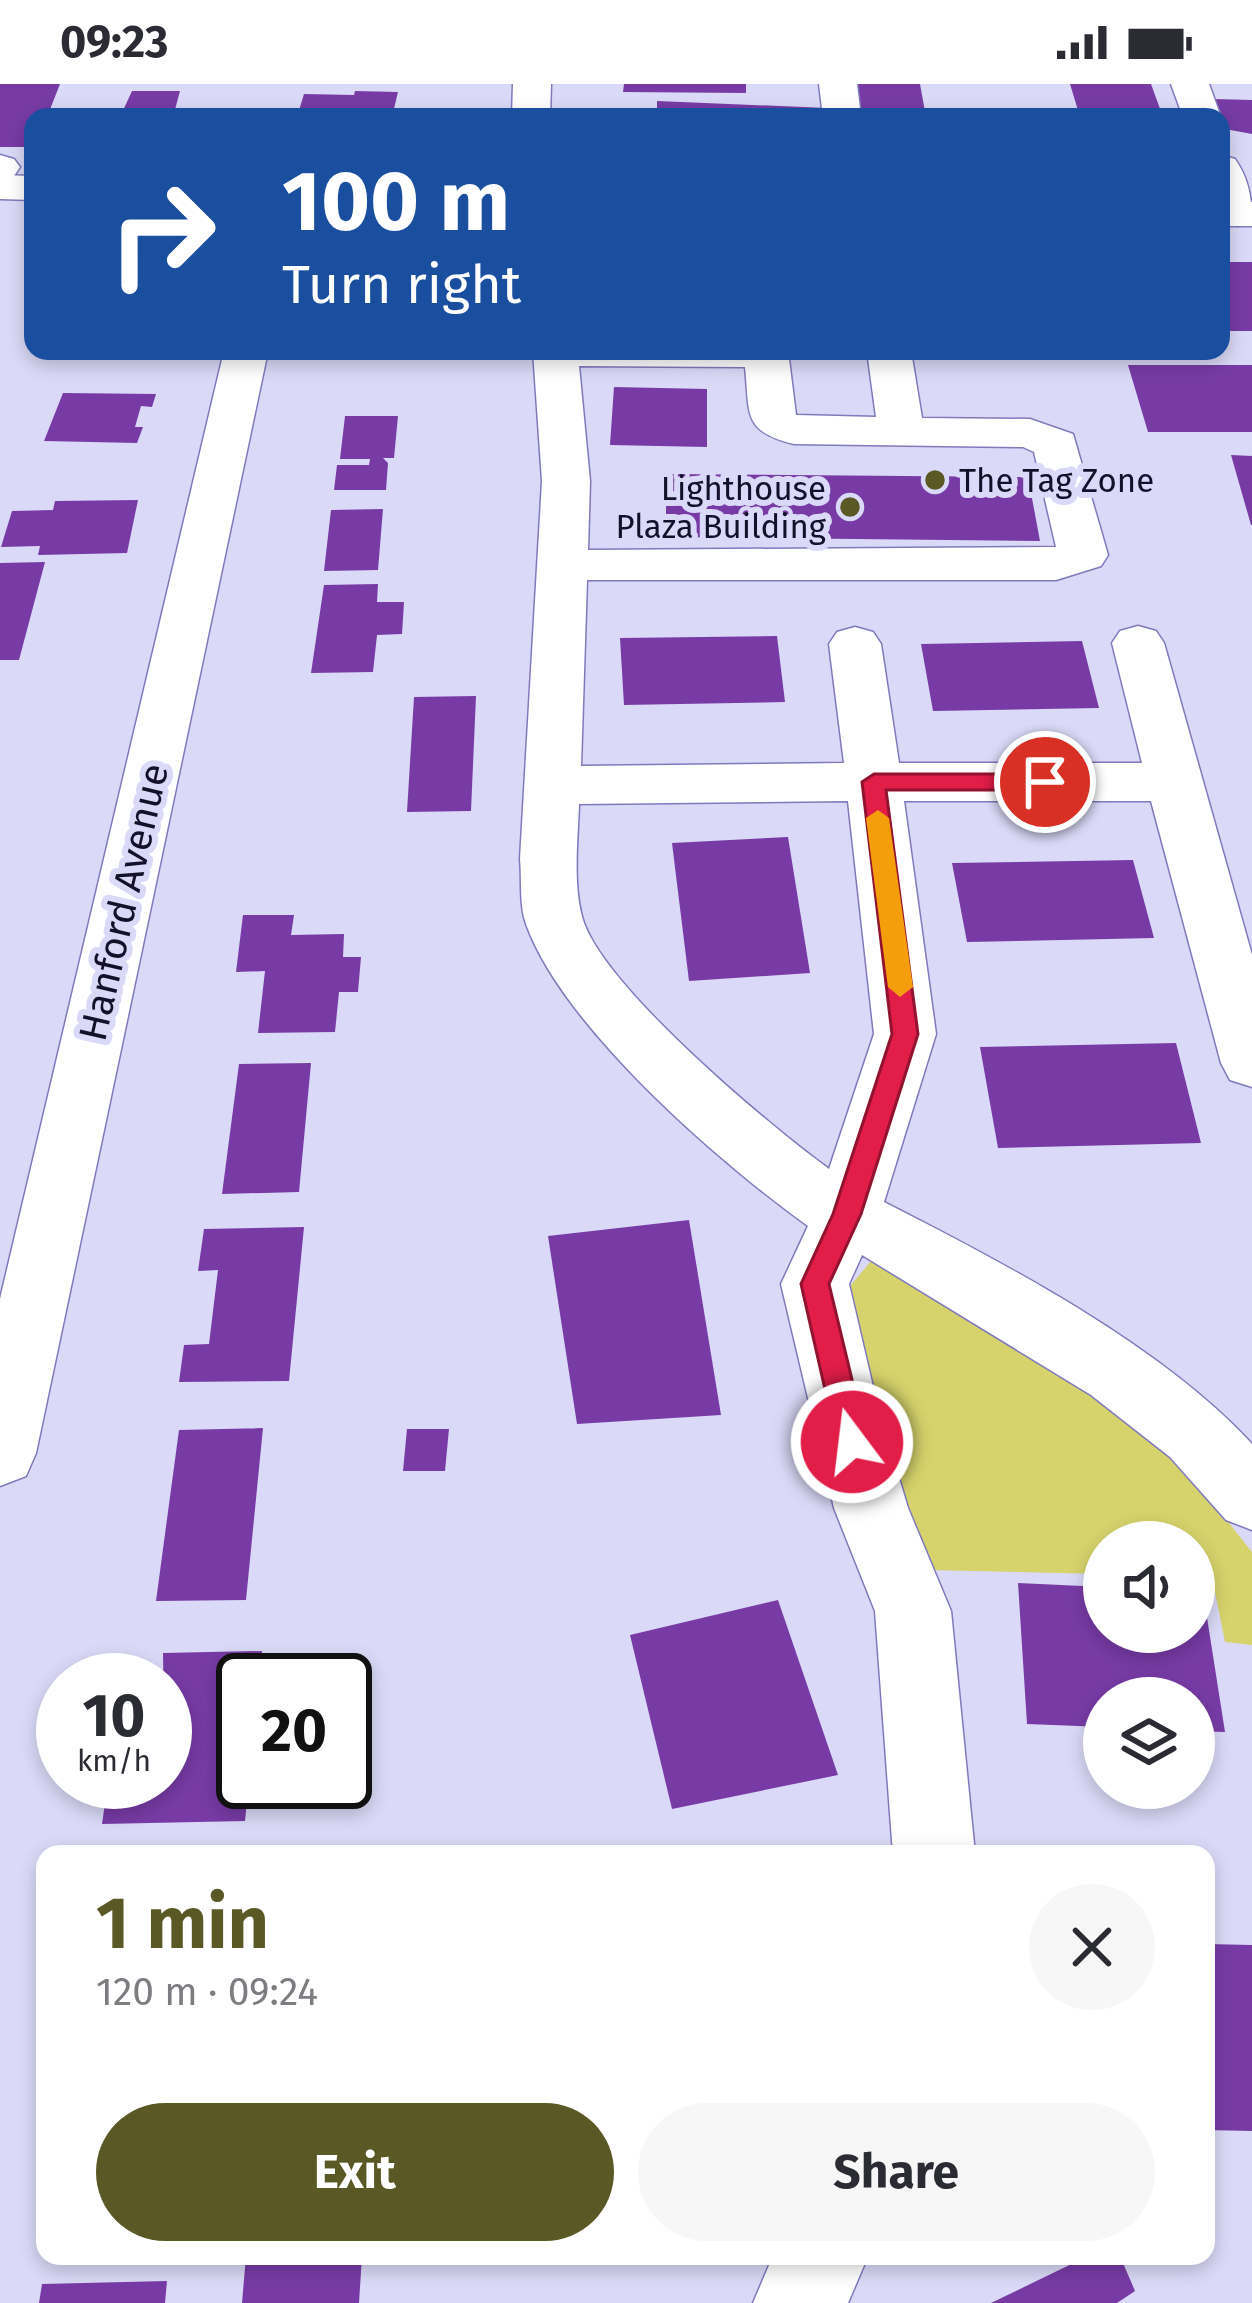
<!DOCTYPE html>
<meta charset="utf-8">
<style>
body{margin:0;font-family:"Fira Sans",sans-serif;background:#f7f7f7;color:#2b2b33;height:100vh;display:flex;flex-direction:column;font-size:45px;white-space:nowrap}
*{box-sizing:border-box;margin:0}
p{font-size:39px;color:#7c7c81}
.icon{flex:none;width:66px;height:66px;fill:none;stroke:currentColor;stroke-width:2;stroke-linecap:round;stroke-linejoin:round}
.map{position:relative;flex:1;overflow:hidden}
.panel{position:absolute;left:36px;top:1761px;width:1179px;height:420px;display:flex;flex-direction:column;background:#fff;border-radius:24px;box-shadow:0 6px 18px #0003}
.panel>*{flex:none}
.top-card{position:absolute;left:24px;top:24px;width:1206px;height:252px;border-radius:24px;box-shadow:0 6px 18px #0003;background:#1a4fa0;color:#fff;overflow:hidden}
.tools{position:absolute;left:1083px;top:1437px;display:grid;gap:24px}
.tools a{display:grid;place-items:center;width:132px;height:132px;border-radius:50%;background:#fff;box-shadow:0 6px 18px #0003;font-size:60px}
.speed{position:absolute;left:36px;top:1569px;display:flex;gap:24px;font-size:60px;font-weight:700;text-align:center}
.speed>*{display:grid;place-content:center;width:156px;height:156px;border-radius:50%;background:#fff;box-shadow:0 6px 18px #0003;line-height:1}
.speed small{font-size:30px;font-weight:400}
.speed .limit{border:6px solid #111;border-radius:18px;background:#fff;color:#111}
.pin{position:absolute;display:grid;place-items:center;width:102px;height:102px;color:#fff;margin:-51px;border:6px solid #fff;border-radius:50%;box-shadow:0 3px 12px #0007}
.me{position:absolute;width:132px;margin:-66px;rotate:345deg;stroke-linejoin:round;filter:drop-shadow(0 0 9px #0008)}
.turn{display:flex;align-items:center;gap:42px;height:252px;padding:0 60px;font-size:54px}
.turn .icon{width:156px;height:156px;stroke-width:2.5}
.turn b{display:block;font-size:84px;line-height:102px}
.round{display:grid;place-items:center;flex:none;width:126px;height:126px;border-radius:63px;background:#f7f7f7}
.summary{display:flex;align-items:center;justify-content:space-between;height:204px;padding:0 60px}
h1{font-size:72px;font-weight:700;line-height:90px;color:#5a5925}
.primary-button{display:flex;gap:24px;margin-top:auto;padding:24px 60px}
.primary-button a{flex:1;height:138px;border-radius:72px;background:#5a5925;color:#fff;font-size:48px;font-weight:700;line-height:138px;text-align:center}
.primary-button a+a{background:#f7f7f7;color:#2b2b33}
.status{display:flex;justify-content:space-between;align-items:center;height:84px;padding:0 60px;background:#fff;direction:ltr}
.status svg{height:33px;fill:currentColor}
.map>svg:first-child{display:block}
.green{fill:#d6d36c}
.building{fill:#783ba6}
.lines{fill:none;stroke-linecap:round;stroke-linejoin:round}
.minor-casing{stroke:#807abd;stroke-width:3}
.major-casing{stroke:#807abd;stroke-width:3}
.minor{fill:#fff;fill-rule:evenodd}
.major{fill:#fff;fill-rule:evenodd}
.route{fill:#e11d48;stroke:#92132f;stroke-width:3}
.slow{fill:#f59e0b}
.poi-dot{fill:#5a5925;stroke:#dad9f7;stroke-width:4.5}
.labels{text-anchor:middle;stroke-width:12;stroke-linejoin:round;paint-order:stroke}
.far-poi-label{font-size:33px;fill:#141029;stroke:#dad9f7;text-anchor:start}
.street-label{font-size:39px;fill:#141029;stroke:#dad9f7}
</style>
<div class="status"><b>09:23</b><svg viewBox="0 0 49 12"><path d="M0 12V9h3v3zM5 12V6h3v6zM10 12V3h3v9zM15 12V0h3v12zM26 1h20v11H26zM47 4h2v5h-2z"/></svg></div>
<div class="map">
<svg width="1252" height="2219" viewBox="0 0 1252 2219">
<rect width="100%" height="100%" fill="#dad9f7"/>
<path class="green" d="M894,1176L1068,1289L1180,1377L1252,1468V1561L1225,1558L1212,1493L1194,1492V1458H1104V1490L927,1486L861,1282L850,1202L871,1177Z"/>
<path class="building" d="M0,0H60L47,33H33V63H0Z
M624,0H746V9L623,8Z
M850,0H920L926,33H854Z
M1070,0H1151L1163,33H1080Z
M132,7H180L173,33H120Z
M355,7L398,8L392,33H297L304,10L354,11Z
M1214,15L1252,16V50L1225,45Z
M657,17L827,24L828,33H593V27H657Z
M1221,178H1252V247H1228L1221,233Z
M1128,281H1252V348H1148Z
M614,303L707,305V363L610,361Z
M63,309L156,310L152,323L141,322L135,343H143L137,359L44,357Z
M345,332H398L394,374H383L388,379L386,406H334L337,381H369L370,375H340Z
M1231,371L1252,372V441H1251Z
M666,390L1028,393L1040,457L666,453Z
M138,416L127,469L38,471L40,462L1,463L12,427L53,426L55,417Z
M383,425L378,486L324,487L331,426Z
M45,478L19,576H0V479Z
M378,500L377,518H404L402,550L377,551L373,588L311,589L324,501Z
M777,552L785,618L624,621L620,554Z
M1082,557L1099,624L933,627L921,560Z
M476,612L471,727L407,728L414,613Z
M788,753L810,889L689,897L672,759Z
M1133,776L1154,854L967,858L952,779Z
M243,831H294L291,851L344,850L343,873H361L358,908H339L335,948L258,949L265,887L236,888Z
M1176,959L1201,1059L998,1064L980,963Z
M311,979L299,1108L222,1110L239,980Z
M689,1136L721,1331L577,1340L548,1152Z
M304,1143L289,1297L179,1298L184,1261L209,1260L218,1186L198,1187L204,1145Z
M263,1344L246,1516L156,1517L179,1346Z
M407,1345H449L445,1387H403Z
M1018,1499L1104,1503V1548H1194V1508H1203L1225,1648L1194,1647V1614H1104V1643L1027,1640Z
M778,1516L838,1691L672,1725L630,1551Z
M262,1567L259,1596H243V1698H249L245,1737L102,1740L108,1698H165L163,1569Z
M1206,1860L1252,1861V2047L1206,2046Z
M246,2172H362L359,2219H242Z
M1088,2172H1120L1135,2207L1117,2219H991Z
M167,2197L165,2219H39L42,2200Z"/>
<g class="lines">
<g class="minor-casing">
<path id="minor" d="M513,0H551L550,33H512Z
M819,0H857L861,33H823Z
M1171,0H1209L1221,33H1183Z
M0,71L14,75L20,83L14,92L0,96Z
M1221,71L1235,75C1249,95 1252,115 1252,139L1238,142L1221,135Z
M224,267H268L36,1369L26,1392L0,1402V1215Z
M533,267H788L796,331L876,333L867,267H911L922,334L1030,335L1073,350L1108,471L1101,482L1056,496H587L581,682L844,679L829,560L837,548L855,543L873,548L881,560L899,679H1142L1112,559L1120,547L1138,542L1156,547L1164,559L1252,871V1003L1230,996L1221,979L1151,717H904L936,950L884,1118C1004,1179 1161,1261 1252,1360V1446L1226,1436L1170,1373L1091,1311L862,1171L849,1200L878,1324L908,1424L951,1527L975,1770H893L875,1527L834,1424L781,1200L808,1142C719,1078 563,943 526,840C519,821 522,795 520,775L542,397ZM579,282L745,283C750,331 742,347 794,360L1023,363L1034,368L1056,463L588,466L590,397ZM848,717L874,950L829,1085C767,1040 609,907 584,839C572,804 578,756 579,720Z
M773,2172H868L848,2219H753Z"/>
</g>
<g class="major-casing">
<path id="major" d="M0,91L33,92V116L0,115Z
M1221,118H1252V142H1221Z"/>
</g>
<use href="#minor" class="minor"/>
<use href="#major" class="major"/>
</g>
<path class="route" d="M874,690H1045L1057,698L1045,706H886L918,950L861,1130L829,1200L867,1358L852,1371L837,1358L801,1200L833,1130L892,950L862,698Z"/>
<path class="slow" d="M878,726L889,734L913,903L900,913L888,903L866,734Z"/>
<g class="poi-dot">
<circle cx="935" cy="396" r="12"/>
<circle cx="850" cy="423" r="12"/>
</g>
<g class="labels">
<g class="far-poi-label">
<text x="959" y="408">The Tag Zone</text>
<text x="826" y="416" text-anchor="end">Lighthouse<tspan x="826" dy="38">Plaza Building</tspan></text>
</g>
<g class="street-label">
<text transform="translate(123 818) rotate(-77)" y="14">Hanford Avenue</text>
</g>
</g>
</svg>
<div class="tools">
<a><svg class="icon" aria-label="sound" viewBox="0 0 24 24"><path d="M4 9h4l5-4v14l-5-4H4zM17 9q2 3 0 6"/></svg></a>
<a><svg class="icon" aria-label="layers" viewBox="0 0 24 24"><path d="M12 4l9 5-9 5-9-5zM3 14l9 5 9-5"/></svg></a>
</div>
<div class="speed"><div>10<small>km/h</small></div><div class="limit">20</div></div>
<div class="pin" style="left:1045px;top:698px;background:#d93025"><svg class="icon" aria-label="arrive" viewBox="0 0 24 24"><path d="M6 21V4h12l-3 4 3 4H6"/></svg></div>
<svg class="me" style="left:852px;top:1358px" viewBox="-20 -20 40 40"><circle r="17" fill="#e11d48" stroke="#fff" stroke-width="3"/><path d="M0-11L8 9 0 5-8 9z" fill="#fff"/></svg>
<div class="top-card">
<div class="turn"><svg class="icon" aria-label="right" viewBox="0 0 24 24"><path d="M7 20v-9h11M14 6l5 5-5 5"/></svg><div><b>100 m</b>Turn right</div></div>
</div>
<section class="panel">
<div class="summary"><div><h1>1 min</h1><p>120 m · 09:24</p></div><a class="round"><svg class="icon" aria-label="close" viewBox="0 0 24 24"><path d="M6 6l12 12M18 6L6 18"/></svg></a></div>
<div class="primary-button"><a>Exit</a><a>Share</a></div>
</section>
</div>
